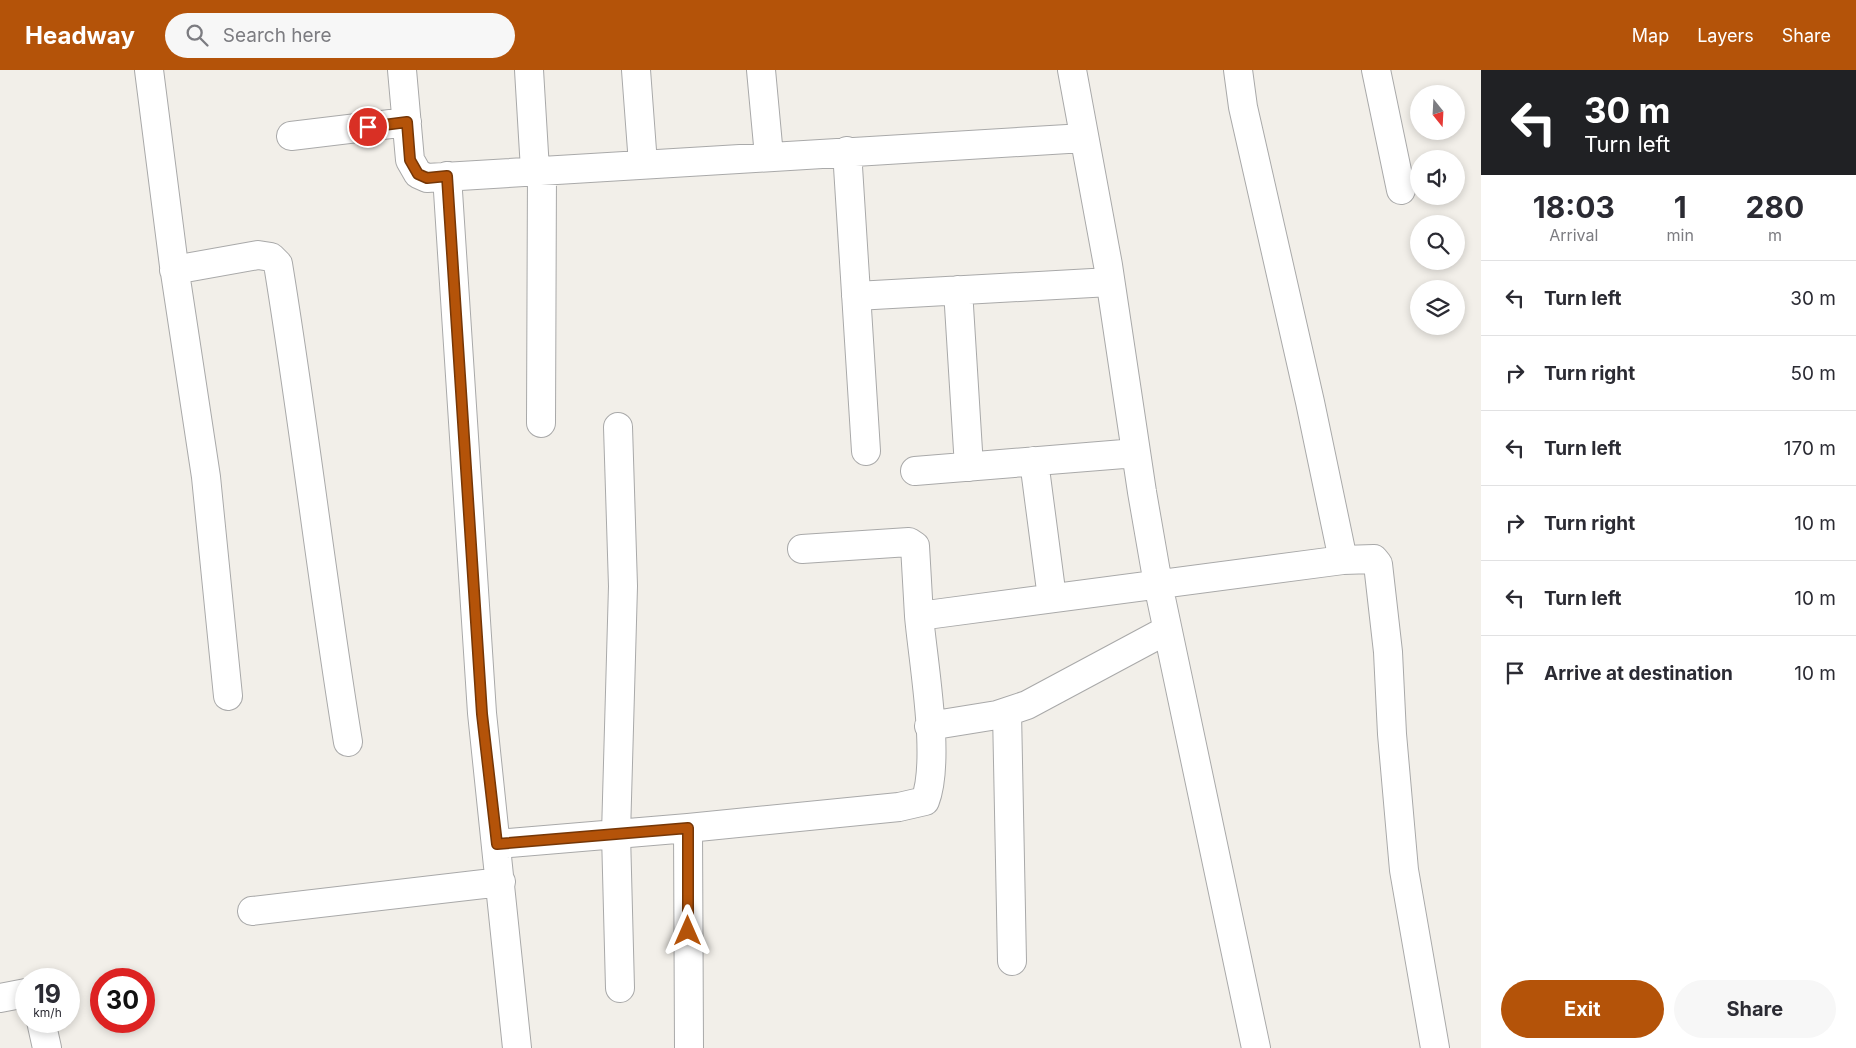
<!DOCTYPE html>
<style>
body{margin:0;font-family:Inter,sans-serif;background:#f7f7f7;color:#2b2b33;height:100vh;display:flex;flex-direction:column;font-size:19px;white-space:nowrap}
*{box-sizing:border-box;margin:0}
p{font-size:16px;color:#7c7c81}
.icon{flex:none;width:28px;height:28px;fill:none;stroke:currentColor;stroke-width:2;stroke-linecap:round;stroke-linejoin:round}
.map{position:relative;flex:1;overflow:hidden}
.side{display:flex;flex-direction:column;background:#fff;width:375px}
.side>*{flex:none}
.top-card{background:#202124;color:#fff;overflow:hidden}
.needle{width:32px;rotate:162deg}
.tools{position:absolute;left:1410px;top:15px;display:grid;gap:10px}
.tools a{display:grid;place-items:center;width:55px;height:55px;border-radius:50%;background:#fff;box-shadow:0 2px 8px #0003;font-size:25px}
.speed{position:absolute;left:15px;top:898px;display:flex;gap:10px;font-size:25px;font-weight:700;text-align:center}
.speed>*{display:grid;place-content:center;width:65px;height:65px;border-radius:50%;background:#fff;box-shadow:0 2px 8px #0003;line-height:1}
.speed small{font-size:12px;font-weight:400}
.speed .limit{border:8px solid #d22;background:#fff;color:#111}
.pin{position:absolute;display:grid;place-items:center;width:42px;height:42px;color:#fff;margin:-21px;border:2px solid #fff;border-radius:50%;box-shadow:0 1px 5px #0007}
.me{position:absolute;width:55px;margin:-28px;rotate:0deg;stroke-linejoin:round;filter:drop-shadow(0 0 4px #0008)}
.turn{display:flex;align-items:center;gap:18px;height:105px;padding:0 20px;font-size:22px}
.turn .icon{width:65px;height:65px;stroke-width:2.5}
.turn b{display:block;font-size:35px;line-height:42px}
.eta{display:flex;justify-content:space-evenly;align-items:center;height:85px;text-align:center}
.eta b{font-size:30px;font-weight:700;line-height:35px}
.action{display:flex;gap:10px;margin-top:auto;padding:10px 20px}
.action a{flex:1;height:58px;border-radius:30px;background:#b45309;color:#fff;font-size:20px;font-weight:700;line-height:58px;text-align:center}
.action a+a{background:#f7f7f7;color:#2b2b33}
ul{padding:0;list-style:none}
li{display:flex;align-items:center;gap:15px;height:75px;padding:0 20px;border-top:1px solid #e1e1e2}
li div{flex:1}
li b{display:block;font-size:19px}
li em{font-style:normal}
header{display:flex;align-items:center;gap:30px;box-sizing:border-box;height:70px;padding:0 25px;background:#b45309;color:#fff}
header strong{font-size:24px}
nav{display:flex;gap:28px;margin-inline-start:auto;font-size:18px}
.search{width:350px;height:45px;background:#f7f7f7;display:flex;align-items:center;gap:12px;box-sizing:border-box;padding:0 18px;border-radius:28px;color:#7c7c81;font-size:19px}
main{display:flex;flex:1;min-height:0}
.map>svg:first-child{display:block}
.lines{fill:none;stroke-linecap:round;stroke-linejoin:round}
.street-casing{stroke:#a9a9a9;stroke-width:30}
.street{stroke:#fff;stroke-width:28}
.route-casing{stroke:#753606;stroke-width:12}
.route{stroke:#b45309;stroke-width:9}
</style>
<header>
<strong>Headway</strong>
<div class="search"><svg class="icon" aria-label="search" viewBox="0 0 24 24"><circle cx="10" cy="10" r="6"/><path d="M15 15l6 6"/></svg>Search here</div>
<nav><a>Map</a><a>Layers</a><a>Share</a></nav>
</header>
<main>
<div class="map">
<svg width="1481" height="978" viewBox="0 0 1481 978">
<rect width="100%" height="100%" fill="#f2efe9"/>
<g class="lines">
<g class="street-casing">
<path id="street" d="M149,0L174,196L206,407L228,626
M402,0L410,90L418,104L427,108L1084,68
M529,0L535,100
M636,0L643,94
M761,0L769,86
M1072,0L1108,195L1142,422L1158,514L1256,978
M1238,0L1243,37L1310,332L1343,490
M1376,0L1401,120
M291,66L407,52
M847,81L866,381
M447,106L482,643L517,978
M174,200L258,185L271,187L278,194C304,353 322,513 348,672
M958,220L969,397
M856,226L1110,212
M541,353L542,100
M618,357L623,516L616,764L620,918
M1034,391L1052,528
M915,401L1136,383
M802,479L909,472L915,476L919,546L1343,490L1374,489L1378,494L1388,582L1392,664L1404,800L1435,978
M1007,642L1012,891
M929,656L997,645L1027,635L1167,560
M688,758L689,978
M497,774L688,758L899,737L925,731C941,690 923,592 919,546
M252,841L501,812
M0,928L26,923
M41,951L47,978"/>
</g>
<use href="#street" class="street"/>
</g>
<g class="lines">
<g class="route-casing">
<path id="route" d="M368,57L407,52L410,90L418,104L427,108L447,106L482,644L497,774L688,758V861"/>
</g>
<use href="#route" class="route"/>
</g>
</svg>
<div class="tools">
<a><svg class="needle" viewBox="-14 -14 28 28"><path d="M0-13l5 13h-10z" fill="#e53935"/><path d="M0 13l5-13h-10z" fill="#7c7c81"/></svg></a>
<a><svg class="icon" aria-label="sound" viewBox="0 0 24 24"><path d="M4 9h4l5-4v14l-5-4H4zM17 9q2 3 0 6"/></svg></a>
<a><svg class="icon" aria-label="search" viewBox="0 0 24 24"><circle cx="10" cy="10" r="6"/><path d="M15 15l6 6"/></svg></a>
<a><svg class="icon" aria-label="layers" viewBox="0 0 24 24"><path d="M12 4l9 5-9 5-9-5zM3 14l9 5 9-5"/></svg></a>
</div>
<div class="speed"><div>19<small>km/h</small></div><div class="limit">30</div></div>
<div class="pin" style="left:368px;top:57px;background:#d93025"><svg class="icon" aria-label="arrive" viewBox="0 0 24 24"><path d="M6 21V4h12l-3 4 3 4H6"/></svg></div>
<svg class="me" style="left:688px;top:861px" viewBox="-20 -20 40 40"><path d="M0-17L14 15 0 8-14 15z" fill="#b45309" stroke="#fff" stroke-width="4"/></svg>
</div>
<section class="side">
<div class="top-card">
<div class="turn"><svg class="icon" aria-label="left" viewBox="0 0 24 24"><path d="M17 20v-9H6M10 6l-5 5 5 5"/></svg><div><b>30 m</b>Turn left</div></div>
</div>
<div class="eta">
<div><b>18:03</b><p>Arrival</p></div>
<div><b>1</b><p>min</p></div>
<div><b>280</b><p>m</p></div>
</div>
<ul>
<li><svg class="icon" aria-label="left" viewBox="0 0 24 24"><path d="M17 20v-9H6M10 6l-5 5 5 5"/></svg><div><b>Turn left</b></div><em>30 m</em></li>
<li><svg class="icon" aria-label="right" viewBox="0 0 24 24"><path d="M7 20v-9h11M14 6l5 5-5 5"/></svg><div><b>Turn right</b></div><em>50 m</em></li>
<li><svg class="icon" aria-label="left" viewBox="0 0 24 24"><path d="M17 20v-9H6M10 6l-5 5 5 5"/></svg><div><b>Turn left</b></div><em>170 m</em></li>
<li><svg class="icon" aria-label="right" viewBox="0 0 24 24"><path d="M7 20v-9h11M14 6l5 5-5 5"/></svg><div><b>Turn right</b></div><em>10 m</em></li>
<li><svg class="icon" aria-label="left" viewBox="0 0 24 24"><path d="M17 20v-9H6M10 6l-5 5 5 5"/></svg><div><b>Turn left</b></div><em>10 m</em></li>
<li><svg class="icon" aria-label="arrive" viewBox="0 0 24 24"><path d="M6 21V4h12l-3 4 3 4H6"/></svg><div><b>Arrive at destination</b></div><em>10 m</em></li>
</ul>
<div class="action"><a>Exit</a><a>Share</a></div>
</section>
</main>
